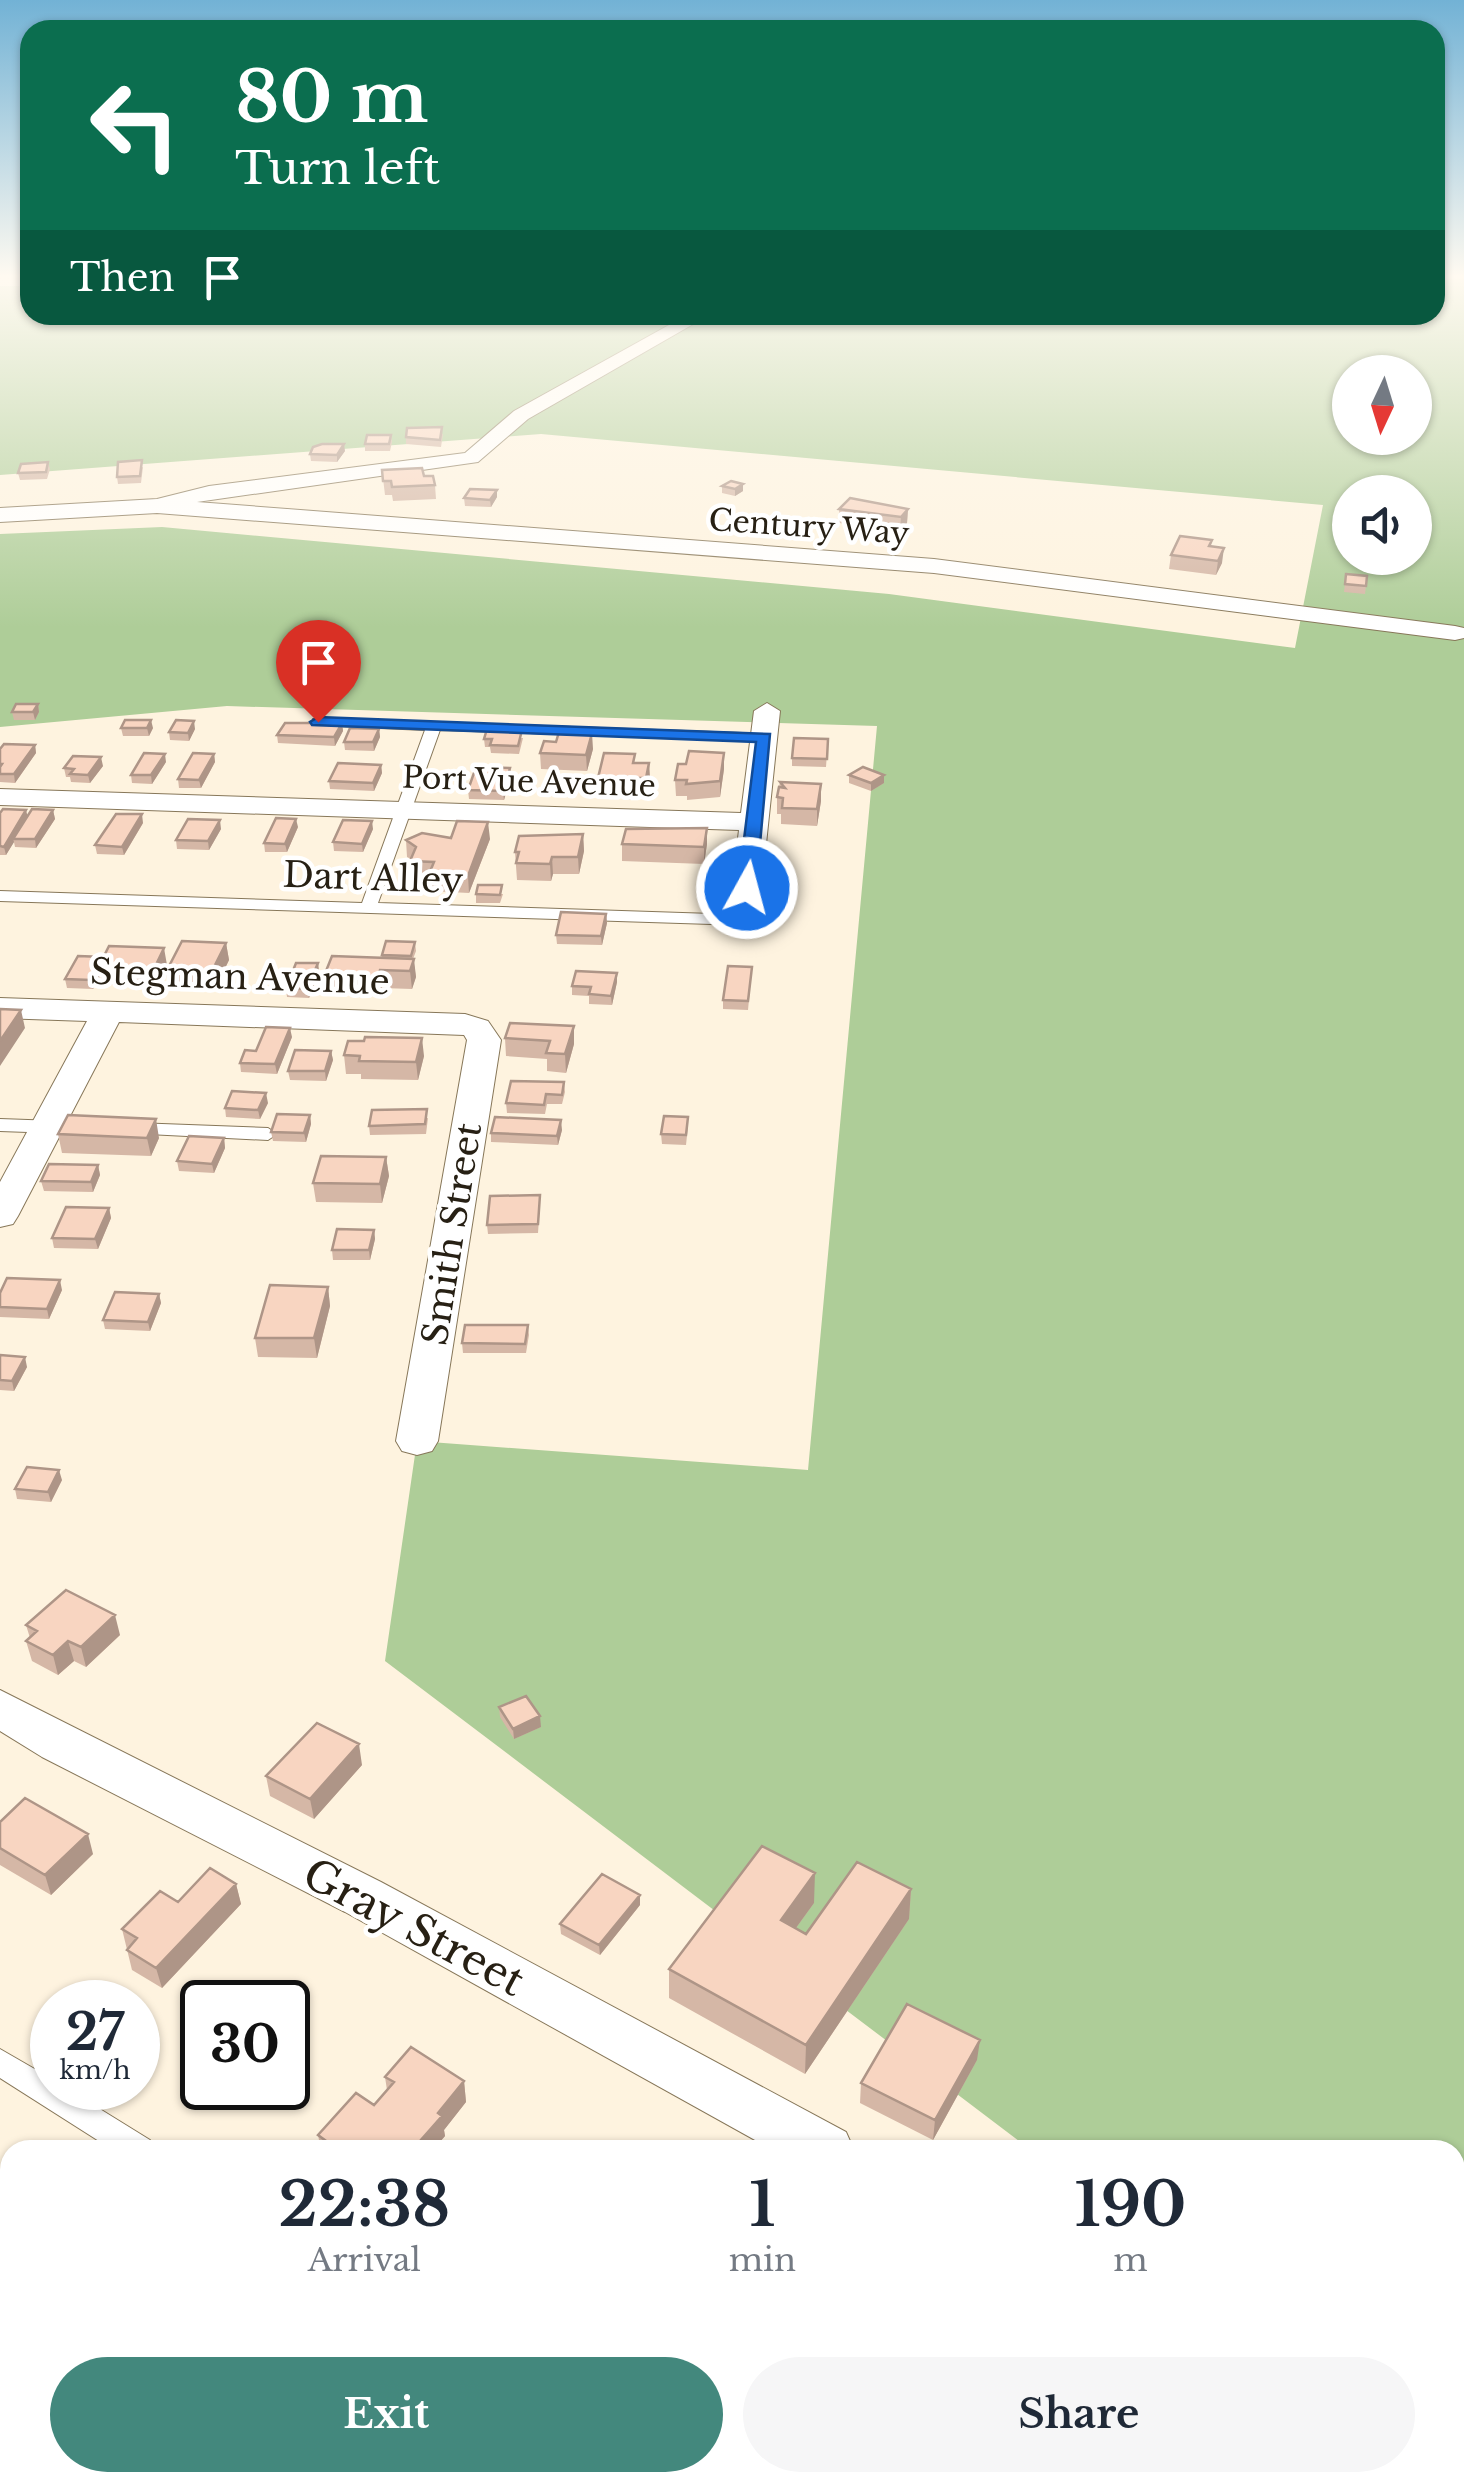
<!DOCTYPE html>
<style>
body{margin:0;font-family:"Libre Baskerville",serif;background:#f6f6f7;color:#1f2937;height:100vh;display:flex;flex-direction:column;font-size:38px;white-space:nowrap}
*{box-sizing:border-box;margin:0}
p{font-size:32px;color:#747a83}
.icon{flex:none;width:55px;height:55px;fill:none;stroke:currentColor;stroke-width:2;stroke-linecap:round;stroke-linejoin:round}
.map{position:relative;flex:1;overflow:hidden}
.panel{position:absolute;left:0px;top:2140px;width:1465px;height:352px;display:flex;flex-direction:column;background:#fff;border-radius:30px 30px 0 0;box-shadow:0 2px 8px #0004}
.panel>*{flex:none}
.top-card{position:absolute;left:20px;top:20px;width:1425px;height:305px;border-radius:30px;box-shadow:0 2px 8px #0004;background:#0b6e4f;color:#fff;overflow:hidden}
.needle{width:65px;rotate:184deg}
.controls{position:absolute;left:1332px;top:355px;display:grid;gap:20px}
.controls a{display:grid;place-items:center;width:100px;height:100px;border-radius:50%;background:#fff;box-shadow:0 2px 8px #0004;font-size:50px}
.speed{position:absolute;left:30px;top:1980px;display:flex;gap:20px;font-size:50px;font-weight:700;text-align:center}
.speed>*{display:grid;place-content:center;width:130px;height:130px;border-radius:50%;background:#fff;box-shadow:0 2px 8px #0004;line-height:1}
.speed small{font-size:25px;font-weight:400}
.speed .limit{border:5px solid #111;border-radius:15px;background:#fff;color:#111}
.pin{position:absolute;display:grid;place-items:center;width:85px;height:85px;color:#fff;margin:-102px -42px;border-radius:50% 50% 50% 0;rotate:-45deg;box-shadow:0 0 10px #0007}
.pin .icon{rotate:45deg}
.me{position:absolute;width:110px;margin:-55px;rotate:7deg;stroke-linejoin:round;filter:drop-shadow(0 0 8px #0008)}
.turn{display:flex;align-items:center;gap:35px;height:210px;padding:0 50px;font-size:45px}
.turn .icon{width:130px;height:130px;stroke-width:2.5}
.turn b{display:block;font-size:70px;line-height:85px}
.then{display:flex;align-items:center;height:95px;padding:0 50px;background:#0003;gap:20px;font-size:38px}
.eta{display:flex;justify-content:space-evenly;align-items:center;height:170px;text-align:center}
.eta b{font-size:60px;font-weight:700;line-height:70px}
.cta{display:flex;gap:20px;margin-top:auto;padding:20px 50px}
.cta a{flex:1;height:115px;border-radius:60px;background:#43887d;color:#fff;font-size:40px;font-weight:700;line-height:115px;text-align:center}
.cta a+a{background:#f6f6f7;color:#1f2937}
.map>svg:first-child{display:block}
.forest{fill:#aecd98;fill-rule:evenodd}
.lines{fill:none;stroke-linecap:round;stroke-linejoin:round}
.lane-casing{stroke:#877759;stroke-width:2}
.street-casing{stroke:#877759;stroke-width:2}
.lane{fill:#fff;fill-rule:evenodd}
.street{fill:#fff;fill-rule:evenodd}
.wall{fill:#d5b7a6}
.shaded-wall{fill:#ae9587}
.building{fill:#f8d5c1;stroke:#ae9587;stroke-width:2.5}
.route{fill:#1a73e8;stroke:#114b97;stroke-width:2.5}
.labels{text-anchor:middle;stroke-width:9;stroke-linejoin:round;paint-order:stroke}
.far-street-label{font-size:30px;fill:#272014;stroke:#fff}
.street-label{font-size:35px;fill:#272014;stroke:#fff}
.near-street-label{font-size:42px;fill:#272014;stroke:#fff}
</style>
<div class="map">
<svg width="1464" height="2491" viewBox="0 0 1464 2491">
<rect width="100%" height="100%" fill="#fef3df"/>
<path class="forest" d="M1435,279H1464V2478L1455,2471V2150H1031L385,1661L417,1441L808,1470L877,726L227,706L0,727V534L162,527L889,594L1295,648L1323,505L541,434L0,475V286H30V315H1435ZM1350,372H1415V438H1350ZM1350,492H1415V558H1350Z"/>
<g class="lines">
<g class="lane-casing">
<path id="lane" d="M318,718L770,734V740L765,741L440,730L378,903L743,915L751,920L743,925L0,901V891L362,903L425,730L313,725V719Z
M0,1119L56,1121L65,1127L56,1133L0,1131Z
M135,1123L268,1128L277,1134L268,1140L128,1133L126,1129Z
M0,2049L52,2079V2088H66L150,2140L154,2150H113L0,2078Z
M669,2482H713L717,2491H673Z"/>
</g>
<g class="street-casing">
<path id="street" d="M687,315H709L528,419L478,462L197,502L934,559L1455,626L1464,628V638L1455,640L934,573L157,513L0,522V508L157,499L209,486L465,453L514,411Z
M767,703L780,711L758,920L754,927H732L728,920L739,830L0,805V789L741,813L754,711Z
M0,998L465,1014L488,1021L501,1040L438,1441L432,1451L417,1455L402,1451L396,1441L467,1040L464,1035L119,1022L18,1216L13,1224L0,1227V1182L87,1021L0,1018Z
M0,1690L381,1882L846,2132L854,2150H773L345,1912L42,1757L0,1731Z
M10,2424V2482H28L18,2491H0V2428Z
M1037,2482H1100L1104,2491H1040Z"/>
</g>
<use href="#lane" class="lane"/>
<use href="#street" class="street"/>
</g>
<path class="wall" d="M443,434L441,447L406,444V437Z
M391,435L392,442L390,451H365V444Z
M345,451L337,462L311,461L310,454Z
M48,462L50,469L47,479L20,480L18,473Z
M143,467L141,483L118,484L117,477Z
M382,470L424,476L435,485L436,499L393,501L392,495H385Z
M722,486L743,491L735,496L722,493Z
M497,490V497L491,507L465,506L464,498Z
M839,509H908L907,523L900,531L839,523Z
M1212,540L1211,546L1222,563L1216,575L1169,569L1171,555Z
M1346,574L1366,586L1365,594L1344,592Z
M38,704L39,712L35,720H14L12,712Z
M342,723L343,731L335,746L278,743L277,735Z
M121,728H153L149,736H123Z
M195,729L189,741L170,740L169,732Z
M379,729L380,737L374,751L345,750L344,742Z
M523,738L519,754L491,753L490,747H485L484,739Z
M828,739L826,767L792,766V758Z
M35,745L36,753L15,783L0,782V749Z
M593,749L587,771L541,769L540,753Z
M724,753V769L720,797L687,800V796H676L675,780L686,764Z
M214,754L215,762L201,788H179L178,779Z
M166,762L152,784L132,783L131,775Z
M635,763H649L650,780L647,794H632L631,800L599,794L598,778Z
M381,765L382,773L374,791L330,789L329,781Z
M103,766L90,783L71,782L70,777H66L64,768Z
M510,768L511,776L504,800L469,799L468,790Z
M849,775L884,783L871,791L849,783Z
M780,782L821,784V801L817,826L781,824V814H777V797Z
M53,810L55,819L36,848L15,847L14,842L6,855H0V813L28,816Z
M143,823L124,855L97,854L95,845Z
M298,827L287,852H265L264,843Z
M707,828V844L704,864L622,861V844Z
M221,829L209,850L177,849L176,840Z
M373,829L363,852L334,851L333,842Z
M583,834L584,851L579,874H553L551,881L517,880L515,852Z
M451,838L490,839L469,893L430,891L429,879L412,878L411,859L407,857L406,840Z
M476,894H503L500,903H476Z
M606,914L607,923L602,945L557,944L556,935Z
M415,942L416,951L413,959L416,977L412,989L382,988L380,996L326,994L324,976L382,958V955Z
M226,943L229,960L214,991L169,990L166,972Z
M78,956L167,965L156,989L103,984L101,974L93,989L67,988L65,979Z
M318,963L319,972L309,998L287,997L286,988Z
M752,967L748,1010L723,1009V1000Z
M617,973V982L612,1005L589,1004V996L572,995V986Z
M574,1026V1044L566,1073L547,1071V1059L506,1056L505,1038Z
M292,1037L277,1074L241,1072L240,1063L256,1051Z
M331,1051L333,1060L326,1081L290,1080L288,1071Z
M344,1055L424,1056L418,1080L361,1079V1074H346Z
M564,1082L565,1092L562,1104H547L545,1114L507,1113L506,1103Z
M268,1103L260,1119L226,1117L225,1108Z
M310,1115L311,1124L306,1142L273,1141L271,1132Z
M428,1118L426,1134L370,1135L369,1126Z
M688,1126L686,1145L662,1144L661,1134Z
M562,1130L558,1145L491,1142V1133Z
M58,1134L159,1138L151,1156L62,1153Z
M224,1138L225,1148L214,1173L179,1171L177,1161Z
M386,1157L389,1176L382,1203L316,1202L313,1183Z
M98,1165L100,1175L93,1192L44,1191L41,1181Z
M540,1204L538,1233L488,1234L487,1225Z
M109,1208L111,1218L98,1249L54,1248L52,1238Z
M374,1230L375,1239L370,1260H333L332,1250Z
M328,1287L330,1306L317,1358L258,1357L255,1338Z
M62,1290L49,1319L0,1317V1293Z
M159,1294L161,1303L150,1331L105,1329L103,1320Z
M528,1325L529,1335L526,1353H463L462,1343Z
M0,1355L27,1367L14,1391L0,1390Z
M62,1480L51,1502L17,1499L15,1489Z
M26,1625L120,1635L86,1667L74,1661L58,1675L32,1661L26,1641L30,1638Z
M499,1707L541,1727L514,1739L500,1717Z
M362,1765L314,1819L270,1796L266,1776Z
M0,1822L93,1854L51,1895L0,1865Z
M236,1884L241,1904L162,1988L132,1970L122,1929L178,1902Z
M911,1889L909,1919L805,2074L669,1998V1969L814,1903L796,1928L806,1934Z
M640,1905L600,1955L561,1934L560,1924Z
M52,2014V2055L37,2046L33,2036Z
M977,2060L933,2140L860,2103L861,2083Z
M385,2077L464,2081L466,2102L444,2130L445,2136L433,2150H321L318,2135L374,2105L387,2090Z
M134,2482H308L302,2491H146Z
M1432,2482H1455L1464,2491H1429Z"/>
<path class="shaded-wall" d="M344,444L345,451L337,462V455Z
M743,484V491L735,496V489Z
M497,490V497L491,507L490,500Z
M908,509L907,523L900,531L901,517Z
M1224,548L1222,563L1216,575L1218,561Z
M38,704L39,712L35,720L33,712Z
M151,720L153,728L149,736L147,728Z
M194,721L195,729L189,741L188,733Z
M342,723L343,731L335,746L334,737Z
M379,729L380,737L374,751L373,742Z
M592,733L593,749L587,771L586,755Z
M35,745L36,753L15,783L14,774Z
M724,753V769L720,797V781Z
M165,754L166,762L152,784L151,775Z
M214,754L215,762L201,788L199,780Z
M101,757L103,766L90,783L88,775Z
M649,763L650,780L647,794L646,778Z
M381,765L382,773L374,791L373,783Z
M510,768L511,776L504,800L503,791Z
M884,775V783L871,791V783Z
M821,784V801L817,826V809Z
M26,810L28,818L13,839L14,842L6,855L4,847Z
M53,810L55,819L36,848L35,839Z
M142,814L143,823L124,855L122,847Z
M296,819L298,827L287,852L285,844Z
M220,820L221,829L209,850L208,841Z
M372,821L373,829L363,852L362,844Z
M488,822L490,839L469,893L468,876Z
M707,828V844L704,864V847Z
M583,834L584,851L579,874L578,857Z
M552,857L553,874L551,881L550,864Z
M606,914L607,923L602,945L601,936Z
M226,943L229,960L214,991L211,973Z
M164,948L167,965L156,989L153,971Z
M103,957L99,966L101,974L93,989L91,980Z
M414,959L416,977L412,989L410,971Z
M318,963L319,972L309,998L307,989Z
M380,970L382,988L380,996L378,978Z
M617,973V982L612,1005L611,996Z
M21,1010L25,1028L0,1066V1041Z
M574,1026V1044L566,1073L565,1054Z
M290,1028L292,1037L277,1074L275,1064Z
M422,1038L424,1056L418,1080L416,1062Z
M331,1051L333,1060L326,1081L325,1071Z
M266,1093L268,1103L260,1119L258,1110Z
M310,1115L311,1124L306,1142L304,1133Z
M156,1119L159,1138L151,1156L147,1138Z
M561,1120L562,1130L558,1145L557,1136Z
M224,1138L225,1148L214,1173L212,1164Z
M386,1157L389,1176L382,1203L380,1184Z
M98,1165L100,1175L93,1192L91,1182Z
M109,1208L111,1218L98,1249L95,1239Z
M374,1230L375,1239L370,1260L369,1250Z
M60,1280L62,1290L49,1319L47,1309Z
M328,1287L330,1306L317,1358L314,1338Z
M159,1294L161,1303L150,1331L148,1322Z
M25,1357L27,1367L14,1391L12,1381Z
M59,1470L62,1480L51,1502L48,1492Z
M115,1615L120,1635L86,1667L81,1647Z
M68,1641L74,1661L58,1675L53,1655Z
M540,1716L541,1727L514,1739L513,1729Z
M359,1744L362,1765L314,1819L310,1799Z
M88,1834L93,1854L51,1895L45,1875Z
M815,1873L814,1903L780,1950L781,1920Z
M236,1884L241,1904L162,1988L156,1968Z
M911,1889L909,1919L805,2074L806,2045Z
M640,1895V1905L600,1955L599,1945Z
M980,2040L977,2060L933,2140L935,2120Z
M464,2081L466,2102L444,2130L445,2136L433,2150H412L438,2113Z
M191,2482H211L204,2491H185Z
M290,2482H308L302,2491H284Z"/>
<path class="building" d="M442,427L440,440L406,437L407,428Z
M367,435H391L389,444H365Z
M322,444H344L337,455L310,454L313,447Z
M142,460L140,476L117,477L118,462Z
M48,462L46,472L18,473L21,464Z
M422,468L424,476H433L435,485L392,487L391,481H383L382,470Z
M731,481L743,484L735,489L722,486Z
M470,489L497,490L490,500L464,498Z
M850,498L908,509L901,517L839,509Z
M1180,536L1212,540L1209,546L1224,548L1218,561L1171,555Z
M1346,574L1367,576L1366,586L1345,584Z
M16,704H38L33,712H12Z
M125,720H151L147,728H121Z
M176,720L194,721L188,733L169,732Z
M285,723H342L334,737L277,735Z
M350,728L379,729L373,742H344Z
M487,729L522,730L518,746L490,745L492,739H484Z
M559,732L592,733L586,755L540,753L544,741L556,742Z
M794,738L828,739L827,759L792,758Z
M4,744L35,745L14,774H0V767L2,764H0V749Z
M689,751L724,753L720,781L686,784L687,780H675L678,764H686Z
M144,753L165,754L151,775H131Z
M193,753L214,754L199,780L178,779Z
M604,753L635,754L633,763H649L646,778H631L630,783L598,778Z
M73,756L101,757L88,775L70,774L74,769L64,768Z
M338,763L381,765L373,783L329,781Z
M476,767L510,768L503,791L468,790Z
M863,767L884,775L871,783L849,775Z
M780,782L821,784L817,809L782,808L783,798L777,797L779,787L785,788Z
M3,809L26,810L4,847L0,846V813Z
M32,809L53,810L35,839H13Z
M116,814H142L122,847L95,845Z
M276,818L296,819L285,844L264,843Z
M188,819L220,820L208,841L176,840Z
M343,820L372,821L362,844L333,842Z
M457,821L488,822L468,876L429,874L434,862L410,861L416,847L406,840L422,833L451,838Z
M707,828L704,847L622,844L626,829Z
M583,834L578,857H552L550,864L516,863L519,852H515L519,836Z
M478,885H502L500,895L476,894Z
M561,912L606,914L601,936L556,935Z
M182,941L226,943L211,973L166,972Z
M386,941L415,942L411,956L382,955Z
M109,946L164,948L153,971L99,966Z
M78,956L103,957L91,980L65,979Z
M332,956L414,959L410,971L380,970L378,978L324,976Z
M296,963H318L307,989L286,988Z
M728,966L752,967L748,1001L723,1000Z
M576,971L617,973L611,996L589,994L591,987L572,986Z
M0,1009L21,1010L0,1041Z
M510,1023L574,1026L565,1054L546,1053L550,1041L505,1038Z
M266,1027L290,1028L275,1064L240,1063L245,1050L256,1051Z
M365,1037L422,1038L416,1062L359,1061L360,1056L344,1055L348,1041H364Z
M295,1050L331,1051L325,1071H288Z
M511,1081L564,1082L562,1095L546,1094L544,1105L506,1103Z
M232,1091L266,1093L258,1110L225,1108Z
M427,1109L425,1124L369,1126L372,1110Z
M277,1114L310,1115L304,1133L271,1132Z
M68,1115L156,1119L147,1138L58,1134Z
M664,1116L688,1117L686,1135L661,1134Z
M495,1117L561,1120L557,1136L491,1133Z
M189,1136L224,1138L212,1164L177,1161Z
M321,1156L386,1157L380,1184L313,1183Z
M49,1164L98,1165L91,1182L41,1181Z
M540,1195L538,1224L487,1225L490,1196Z
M66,1207L109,1208L95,1239L52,1238Z
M337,1229L374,1230L369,1250H332Z
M7,1278L60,1280L47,1309L0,1307V1293Z
M270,1285L328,1287L314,1338H255Z
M115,1292L159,1294L148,1322L103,1320Z
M465,1325H528L525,1344L462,1343Z
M0,1355L25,1357L12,1381L0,1380Z
M27,1467L59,1470L48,1492L15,1489Z
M66,1590L115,1615L81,1647L68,1641L53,1655L26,1641L37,1631L26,1625Z
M526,1696L540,1716L513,1729L499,1707Z
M317,1723L359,1744L310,1799L266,1776Z
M25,1798L88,1834L45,1875L0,1848V1822Z
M762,1846L815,1873L781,1920L806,1934L857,1862L911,1889L806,2045L669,1969Z
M210,1868L236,1884L156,1968L127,1950L137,1938L122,1929L160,1891L178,1902Z
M602,1874L640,1895L599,1945L560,1924Z
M907,2004L980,2040L935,2120L861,2083Z
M52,2014V2046L33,2036Z
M411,2047L464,2081L438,2113L442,2116L412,2150H330L333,2146L318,2135L356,2093L374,2105L394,2082L385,2077Z
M1461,2416L1464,2418V2490L1451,2482H1455V2429Z
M155,2482H191L185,2491H168Z
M202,2482H290L284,2491H196Z
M363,2482H396L410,2491H357Z
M895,2482H915L930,2491H891Z"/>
<linearGradient id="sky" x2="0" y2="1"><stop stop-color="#72b2d5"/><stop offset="0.44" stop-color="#fffaf1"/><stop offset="1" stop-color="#fffaf1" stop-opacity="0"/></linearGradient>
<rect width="1464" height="628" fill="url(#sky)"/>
<path class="route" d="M318,717L770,734L756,888L747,893L738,888L756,742L312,725L310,722Z"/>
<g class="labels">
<g class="far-street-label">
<text transform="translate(809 527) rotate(4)" y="10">Century Way</text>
<text transform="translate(529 782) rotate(2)" y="10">Port Vue Avenue</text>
</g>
<g class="street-label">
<text transform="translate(373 878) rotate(2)" y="12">Dart Alley</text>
<text transform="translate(240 977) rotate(2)" y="12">Stegman Avenue</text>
<text transform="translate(452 1234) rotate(-81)" y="12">Smith Street</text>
</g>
<g class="near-street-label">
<text transform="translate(414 1927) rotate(28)" y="15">Gray Street</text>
</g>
</g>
</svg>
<div class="controls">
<a><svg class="needle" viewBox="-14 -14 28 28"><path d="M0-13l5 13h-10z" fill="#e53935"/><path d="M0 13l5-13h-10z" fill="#747a83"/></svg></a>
<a><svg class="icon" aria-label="sound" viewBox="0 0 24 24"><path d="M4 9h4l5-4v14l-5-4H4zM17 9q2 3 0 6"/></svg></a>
</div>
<div class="speed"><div>27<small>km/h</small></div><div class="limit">30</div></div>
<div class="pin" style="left:318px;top:722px;background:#d93025"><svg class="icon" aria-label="arrive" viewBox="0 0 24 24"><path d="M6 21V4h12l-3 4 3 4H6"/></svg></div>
<svg class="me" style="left:747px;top:888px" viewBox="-20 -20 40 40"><circle r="17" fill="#1a73e8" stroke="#fff" stroke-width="3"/><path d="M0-11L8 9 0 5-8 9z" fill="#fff"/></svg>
<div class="top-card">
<div class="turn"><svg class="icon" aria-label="left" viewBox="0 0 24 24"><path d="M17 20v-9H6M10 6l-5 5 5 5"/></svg><div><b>80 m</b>Turn left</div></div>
<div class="then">Then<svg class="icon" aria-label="arrive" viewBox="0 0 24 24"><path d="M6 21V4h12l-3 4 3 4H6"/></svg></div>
</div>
<section class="panel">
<div class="eta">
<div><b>22:38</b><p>Arrival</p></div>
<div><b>1</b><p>min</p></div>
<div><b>190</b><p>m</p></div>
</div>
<div class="cta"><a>Exit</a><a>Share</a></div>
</section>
</div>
